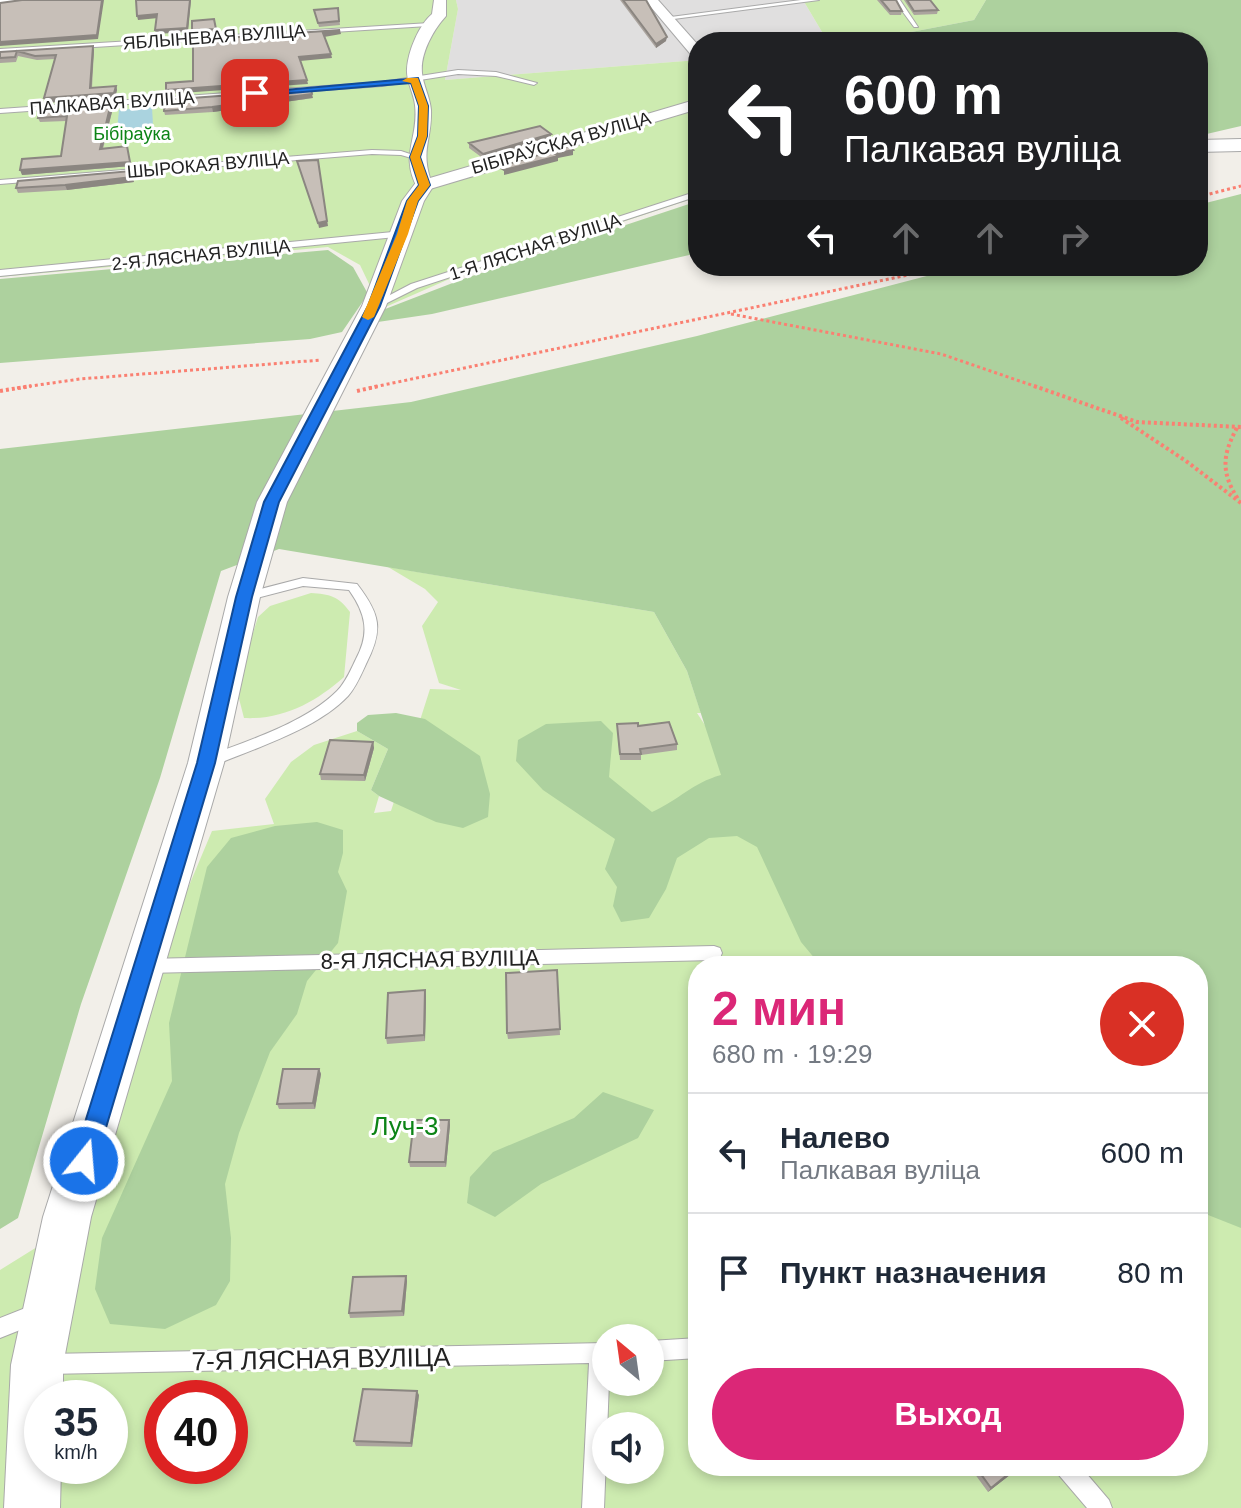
<!DOCTYPE html>
<html lang="ru">
<meta charset="utf-8">
<style>
body{margin:0;font-family:Helvetica,sans-serif;background:#f2f2f3;color:#1f2937;height:100vh;display:flex;flex-direction:column;font-size:30px;white-space:nowrap}
*{box-sizing:border-box;margin:0}
p{font-size:26px;color:#747a83}
.icon{flex:none;width:44px;height:44px;fill:none;stroke:currentColor;stroke-width:2;stroke-linecap:round;stroke-linejoin:round}
.map{position:relative;flex:1;overflow:hidden}
.drawer{position:absolute;left:688px;top:956px;width:520px;height:520px;display:flex;flex-direction:column;background:#fff;border-radius:32px;box-shadow:0 4px 12px #0003}
.drawer>*{flex:none}
.top-card{position:absolute;left:688px;top:32px;width:520px;height:244px;border-radius:32px;box-shadow:0 4px 12px #0003;background:#202124;color:#fff;overflow:hidden}
.needle{width:52px;rotate:331deg}
.controls{position:absolute;left:592px;top:1324px;display:grid;gap:16px}
.controls a{display:grid;place-items:center;width:72px;height:72px;border-radius:50%;background:#fff;box-shadow:0 4px 12px #0003;font-size:40px}
.speed{position:absolute;left:24px;top:1380px;display:flex;gap:16px;font-size:40px;font-weight:700;text-align:center}
.speed>*{display:grid;place-content:center;width:104px;height:104px;border-radius:50%;background:#fff;box-shadow:0 4px 12px #0003;line-height:1}
.speed small{font-size:20px;font-weight:400}
.speed .limit{border:12px solid #d22;background:#fff;color:#111}
.pin{position:absolute;display:grid;place-items:center;width:68px;height:68px;color:#fff;margin:-34px;border-radius:16px;box-shadow:0 4px 12px #0006}
.me{position:absolute;width:88px;margin:-44px;rotate:17deg;stroke-linejoin:round;filter:drop-shadow(0 0 6px #0008)}
.turn{display:flex;align-items:center;gap:28px;height:168px;padding:0 24px;font-size:36px}
.turn .icon{width:104px;height:104px;stroke-width:2.5}
.turn b{display:block;font-size:56px;line-height:68px}
.lanes{display:flex;align-items:center;height:76px;padding:0 24px;background:#0003;justify-content:center;gap:40px;direction:ltr}
.lanes .off{opacity:.35}
.round{display:grid;place-items:center;flex:none;width:84px;height:84px;border-radius:42px;background:#f2f2f3}
.headline{display:flex;align-items:center;justify-content:space-between;height:136px;padding:0 24px}
h1{font-size:48px;font-weight:700;line-height:60px;color:#db2777}
.primary-button{display:flex;gap:16px;margin-top:auto;padding:16px 24px}
.primary-button a{flex:1;height:92px;border-radius:48px;background:#db2777;color:#fff;font-size:32px;font-weight:700;line-height:92px;text-align:center}
ul{padding:0;list-style:none}
li{display:flex;align-items:center;gap:24px;height:120px;padding:0 24px;border-top:2px solid #e0e1e3}
li div{flex:1}
li b{display:block;font-size:30px}
li em{font-style:normal}
.map>svg:first-child{display:block}
.residential{fill:#e0dfdf}
.grass{fill:#cdebb0;fill-rule:evenodd}
.forest{fill:#add19e}
.water{fill:#aad3df}
.lines{fill:none;stroke-linecap:round;stroke-linejoin:round}
.service-casing{stroke:#a9a9a9;stroke-width:2}
.minor-casing{stroke:#a9a9a9;stroke-width:2}
.tertiary-casing{stroke:#a9a9a9;stroke-width:2}
.path-far1{stroke:#fa8072;stroke-width:3;stroke-dasharray:3 3;stroke-linecap:butt}
.path{stroke:#fa8072;stroke-width:4;stroke-dasharray:3 3;stroke-linecap:butt}
.service{fill:#fff;fill-rule:evenodd}
.minor{fill:#fff;fill-rule:evenodd}
.tertiary{fill:#fff;fill-rule:evenodd}
.wall{fill:#aba49e}
.shaded-wall{fill:#8b8681}
.building{fill:#c7bfb8;stroke:#8b8681;stroke-width:2}
.route{fill:#1a73e8;stroke:#114b97;stroke-width:2}
.slow{fill:#f59e0b}
.labels{text-anchor:middle;stroke-width:6;stroke-linejoin:round;paint-order:stroke}
.far-street-label{font-size:18px;fill:#222;stroke:#fff}
.far-park-label{font-size:18px;fill:#0c8416;stroke:#fff}
.street-label{font-size:22px;fill:#222;stroke:#fff}
.near-park-label{font-size:26px;fill:#0c8416;stroke:#fff}
.near-street-label{font-size:26px;fill:#222;stroke:#fff}
</style>
<div class="map">
<svg width="1241" height="1508" viewBox="0 0 1241 1508">
<rect width="100%" height="100%" fill="#f2efe9"/>
<path class="residential" d="M456,0H803L828,42H698V60L445,80L458,9Z"/>
<path class="grass" d="M0,0H456L458,9L445,80L698,60V197L447,280L381,309L360,265L328,247L0,277Z
M803,0H986L974,20L859,42H828Z
M388,567L654,612L687,671L701,713H697L864,966H698V1466H1198V1201L1241,1217V1508H0V1270L37,1247L212,831L274,824L265,799L291,762L314,745L357,731L388,749L371,790L379,796L374,813L391,811L430,689L461,690L439,683L422,626L438,602L425,589ZM606,1338H650V1382H606ZM42,1398H110V1466H42ZM162,1398H230V1466H162ZM606,1426H650V1470H606Z
M311,593C329,594 339,596 350,612L344,677C316,702 283,720 244,718L236,687L258,617L270,606Z"/>
<path class="forest" d="M986,0H1241V126L1198,136V42H859L974,20Z
M1241,194V1228L1198,1211V966H821L801,942L757,847L737,836L709,838L677,858L666,889L649,918L621,922L613,906L617,887L605,869L615,839L543,790L516,761L518,740L546,724L601,721L613,733L609,777L652,812C679,800 692,783 721,775L687,671L654,612L279,549L221,571L160,778L81,1004L18,1218L0,1229V449L411,402L697,336L965,266H1198V205Z
M698,201V253L432,314L371,323L380,311L463,279Z
M328,250L353,267L368,294L342,332L310,339L0,363V279Z
M396,713L425,719L480,756L490,794L488,817L463,828L436,822L379,796L371,790L388,749L357,731V723L368,715Z
M317,822L343,830V853L338,872L347,891L338,943L307,981L297,1014L270,1052L239,1133L225,1184L231,1238L230,1281L216,1305L165,1329L110,1324L95,1289L102,1238L172,1081L169,1023L207,867L231,838L275,826Z
M603,1092L654,1110L638,1138L541,1184L495,1217L467,1203L470,1177L493,1152L574,1118Z"/>
<path class="water" d="M152,107L153,125L148,128L117,130L119,110Z"/>
<g class="lines">
<g class="service-casing">
<path id="service" d="M0,0H32L0,4Z
M801,0H819L666,20L663,18Z
M894,0H900L918,27H914Z
M430,23L428,26L0,53V49Z
M458,70L496,72L537,83L534,85L496,76L458,74L382,86L0,113V109L382,82Z
M372,150L401,151L419,157L415,159L401,155L372,154L0,184V180Z
M698,191V196L417,288L377,308L369,306L411,284Z
M403,231L406,232V236L0,276V270Z
M303,578L357,584C380,614 384,629 366,664C361,675 356,687 348,696C317,729 256,748 215,765H205L203,761L205,757C247,741 305,723 337,691C346,682 351,669 356,659C370,633 366,614 349,590L303,586L245,601L239,597L241,594Z
M714,946L720,948L722,953L720,958L714,960L146,973L140,971L138,966L140,961L146,959Z
M38,1303L45,1306L48,1313L45,1320L0,1338V1318Z
M698,1338V1358L650,1361V1341Z
M606,1343V1382H609L604,1508H582L589,1363L47,1374L40,1371L37,1364L40,1357L47,1354Z
M1055,1466H1080L1109,1500L1112,1508H1087L1058,1474Z"/>
</g>
<g class="minor-casing">
<path id="minor" d="M434,0H446V16C434,29 420,53 422,73C423,85 430,97 431,110C432,139 421,149 430,178L698,99V109L430,189H418C399,155 419,139 415,105C414,94 406,81 407,69C408,51 419,25 432,14Z
M645,0H658L698,45V58L693,57Z"/>
</g>
<g class="tertiary-casing">
<path id="tertiary" d="M1241,139V151L1198,152V140Z
M424,179L434,185L424,201L386,306L287,502L260,597L224,763L91,1217L63,1365V1398H42V1466H61L60,1508H4L11,1365L43,1217L188,763L228,597L257,502L362,306L402,201L417,181Z"/>
</g>
<path class="path-far1" d="M1198,197L1241,186
M731,314L941,354L1040,388
M17,388L80,379L321,360
M369,388L951,266"/>
<path class="path" d="M1034,386L1137,422L1241,427
M0,391L31,386
M357,391L379,386
M1121,418L1186,461L1241,503
M1237,428C1222,455 1221,473 1238,499"/>
<use href="#service" class="service"/>
<use href="#minor" class="minor"/>
<use href="#tertiary" class="tertiary"/>
</g>
<path class="wall" d="M620,0H646L666,41L656,48Z
M877,0H896L902,11L901,15H890Z
M904,0H930L938,10L937,14L914,15Z
M338,8L340,25L319,27L314,10Z
M214,19L217,33L193,34L192,30Z
M94,50L92,88L116,86L117,90L115,98L45,103L44,98L55,59L37,60L18,56L16,62L0,63V52Z
M313,98L213,112L165,115L164,111Z
M113,108L103,149L131,166L22,175L61,156L66,121L40,122L38,118Z
M551,139L484,159L469,148V143Z
M131,171L134,182L67,190L18,193L16,188Z
M617,724L638,726L677,744V750L641,755V760H620Z
M373,742L374,748L365,781L321,780L320,774Z
M557,970L560,1035L508,1039L507,1033Z
M426,996L425,1041L387,1044L386,1038Z
M319,1069L321,1074L315,1109H279L277,1104Z
M449,1120L450,1125L446,1167H410L409,1162Z
M406,1276L407,1281L404,1316L350,1318L349,1313Z
M419,1395L412,1447L356,1446L354,1441Z
M969,1466H1017V1467L1015,1471L988,1492Z"/>
<path class="shaded-wall" d="M102,0H104L98,39L0,46V42Z
M190,0H191L188,32L156,34L155,30Z
M157,14L158,18L138,20L137,16Z
M340,30L341,34L324,37L323,33Z
M667,37L666,41L656,48V44Z
M93,46L94,50L91,92L90,88Z
M331,54L332,58L300,61L299,57Z
M307,80L308,84L167,94L166,90Z
M116,86L117,90L115,98L45,103L44,98Z
M312,94L313,98L213,112L212,107Z
M111,103L113,108L101,154L100,149Z
M551,134V139L484,159L483,154Z
M127,146L131,166L22,175L20,170Z
M573,150V155L558,158V161L504,175V170L555,154Z
M318,160L328,226L319,228L318,223Z
M132,177L134,182L67,190L65,185Z
M373,742L374,748L365,781L364,775Z
M425,990L426,996L425,1041L424,1035Z
M319,1069L321,1074L315,1109L313,1103Z
M449,1120L450,1125L446,1167L445,1162Z
M406,1276L407,1281L404,1316L402,1311Z
M417,1391L419,1395L412,1447L411,1443Z
M1017,1467L1015,1471L988,1492L991,1488Z"/>
<path class="building" d="M22,0H102L97,35L0,42V3Z
M136,0H190L187,28L155,30L157,14L137,16Z
M623,0H646L667,37L656,44Z
M881,0H896L902,11H890Z
M907,0H930L938,10L914,11Z
M338,8L339,21L318,23L314,10Z
M214,19L216,29L192,30V21Z
M340,30L323,33L331,54L299,57L307,80L166,90V83L193,81V40Z
M93,46L90,88L116,86L114,93L44,98L56,55L35,56L17,51L15,57L0,58V52Z
M311,89L312,94L212,107L164,111L165,100Z
M111,103L100,149L127,146L130,162L20,170L22,159L61,156L67,116L38,118L41,108Z
M540,126L551,134L483,154L469,143Z
M568,146L573,150L555,154L558,156L504,170L499,167Z
M318,160L327,221L318,223L297,161Z
M131,171L132,177L65,185L16,188L18,181Z
M669,722L677,744L640,749L641,754H620L617,724L638,723V726Z
M330,740L373,742L364,775L320,774Z
M557,970L560,1029L507,1033L506,973Z
M425,990L424,1035L386,1038L388,993Z
M283,1069H319L313,1103L277,1104Z
M414,1120H449L445,1162H409Z
M406,1276L402,1311L349,1313L353,1277Z
M363,1389L417,1391L411,1443L354,1441Z
M975,1466H1017V1467L991,1488Z"/>
<path class="route" d="M418,78L428,106L427,136L420,157L430,185L418,201L380,306L279,502L252,597L215,763L96,1161L93,1169L84,1172L76,1169L73,1161L197,763L236,597L264,502L368,306L407,201L419,185L410,157L418,136L419,106L411,83L255,96L250,93Z"/>
<path class="slow" d="M407,78H418L428,106L427,136L420,157L430,185L418,201L408,234L374,317L368,320L362,317L397,234L407,201L419,185L410,157L418,136L419,106L411,83L402,81Z"/>
<g class="labels">
<g class="far-street-label">
<text transform="translate(214 37) rotate(-4)" y="6">ЯБЛЫНЕВАЯ ВУЛІЦА</text>
<text transform="translate(112 103) rotate(-4)" y="6">ПАЛКАВАЯ ВУЛІЦА</text>
<text transform="translate(561 143) rotate(-16)" y="6">БІБІРАЎСКАЯ ВУЛІЦА</text>
<text transform="translate(208 165) rotate(-5)" y="6">ШЫРОКАЯ ВУЛІЦА</text>
<text transform="translate(535 247) rotate(-18)" y="6">1-Я ЛЯСНАЯ ВУЛІЦА</text>
<text transform="translate(201 255) rotate(-6)" y="6">2-Я ЛЯСНАЯ ВУЛІЦА</text>
</g>
<g class="far-park-label">
<text x="132" y="140">Бібіраўка</text>
</g>
<g class="street-label">
<text transform="translate(430 959) rotate(-1)" y="8">8-Я ЛЯСНАЯ ВУЛІЦА</text>
</g>
<g class="near-park-label">
<text x="405" y="1135">Луч-3</text>
</g>
<g class="near-street-label">
<text transform="translate(321 1359) rotate(-1)" y="9">7-Я ЛЯСНАЯ ВУЛІЦА</text>
</g>
</g>
</svg>
<div class="controls">
<a><svg class="needle" viewBox="-14 -14 28 28"><path d="M0-13l5 13h-10z" fill="#e53935"/><path d="M0 13l5-13h-10z" fill="#747a83"/></svg></a>
<a><svg class="icon" aria-label="sound" viewBox="0 0 24 24"><path d="M4 9h4l5-4v14l-5-4H4zM17 9q2 3 0 6"/></svg></a>
</div>
<div class="speed"><div>35<small>km/h</small></div><div class="limit">40</div></div>
<div class="pin" style="left:255px;top:93px;background:#d93025"><svg class="icon" aria-label="arrive" viewBox="0 0 24 24"><path d="M6 21V4h12l-3 4 3 4H6"/></svg></div>
<svg class="me" style="left:84px;top:1161px" viewBox="-20 -20 40 40"><circle r="17" fill="#1a73e8" stroke="#fff" stroke-width="3"/><path d="M0-11L8 9 0 5-8 9z" fill="#fff"/></svg>
<div class="top-card">
<div class="turn"><svg class="icon" aria-label="left" viewBox="0 0 24 24"><path d="M17 20v-9H6M10 6l-5 5 5 5"/></svg><div><b>600 m</b>Палкавая вуліца</div></div>
<div class="lanes"><svg class="icon" aria-label="left" viewBox="0 0 24 24"><path d="M17 20v-9H6M10 6l-5 5 5 5"/></svg><svg class="icon off" aria-label="ahead" viewBox="0 0 24 24"><path d="M12 20V5M6 11l6-6 6 6"/></svg><svg class="icon off" aria-label="ahead" viewBox="0 0 24 24"><path d="M12 20V5M6 11l6-6 6 6"/></svg><svg class="icon off" aria-label="right" viewBox="0 0 24 24"><path d="M7 20v-9h11M14 6l5 5-5 5"/></svg></div>
</div>
<section class="drawer">
<div class="headline"><div><h1>2 мин</h1><p>680 m · 19:29</p></div><a class="round" style="background:#d93025;color:#fff"><svg class="icon" aria-label="close" viewBox="0 0 24 24"><path d="M6 6l12 12M18 6L6 18"/></svg></a></div>
<ul>
<li><svg class="icon" aria-label="left" viewBox="0 0 24 24"><path d="M17 20v-9H6M10 6l-5 5 5 5"/></svg><div><b>Налево</b><p>Палкавая вуліца</p></div><em>600 m</em></li>
<li><svg class="icon" aria-label="arrive" viewBox="0 0 24 24"><path d="M6 21V4h12l-3 4 3 4H6"/></svg><div><b>Пункт назначения</b></div><em>80 m</em></li>
</ul>
<div class="primary-button"><a>Выход</a></div>
</section>
</div>
